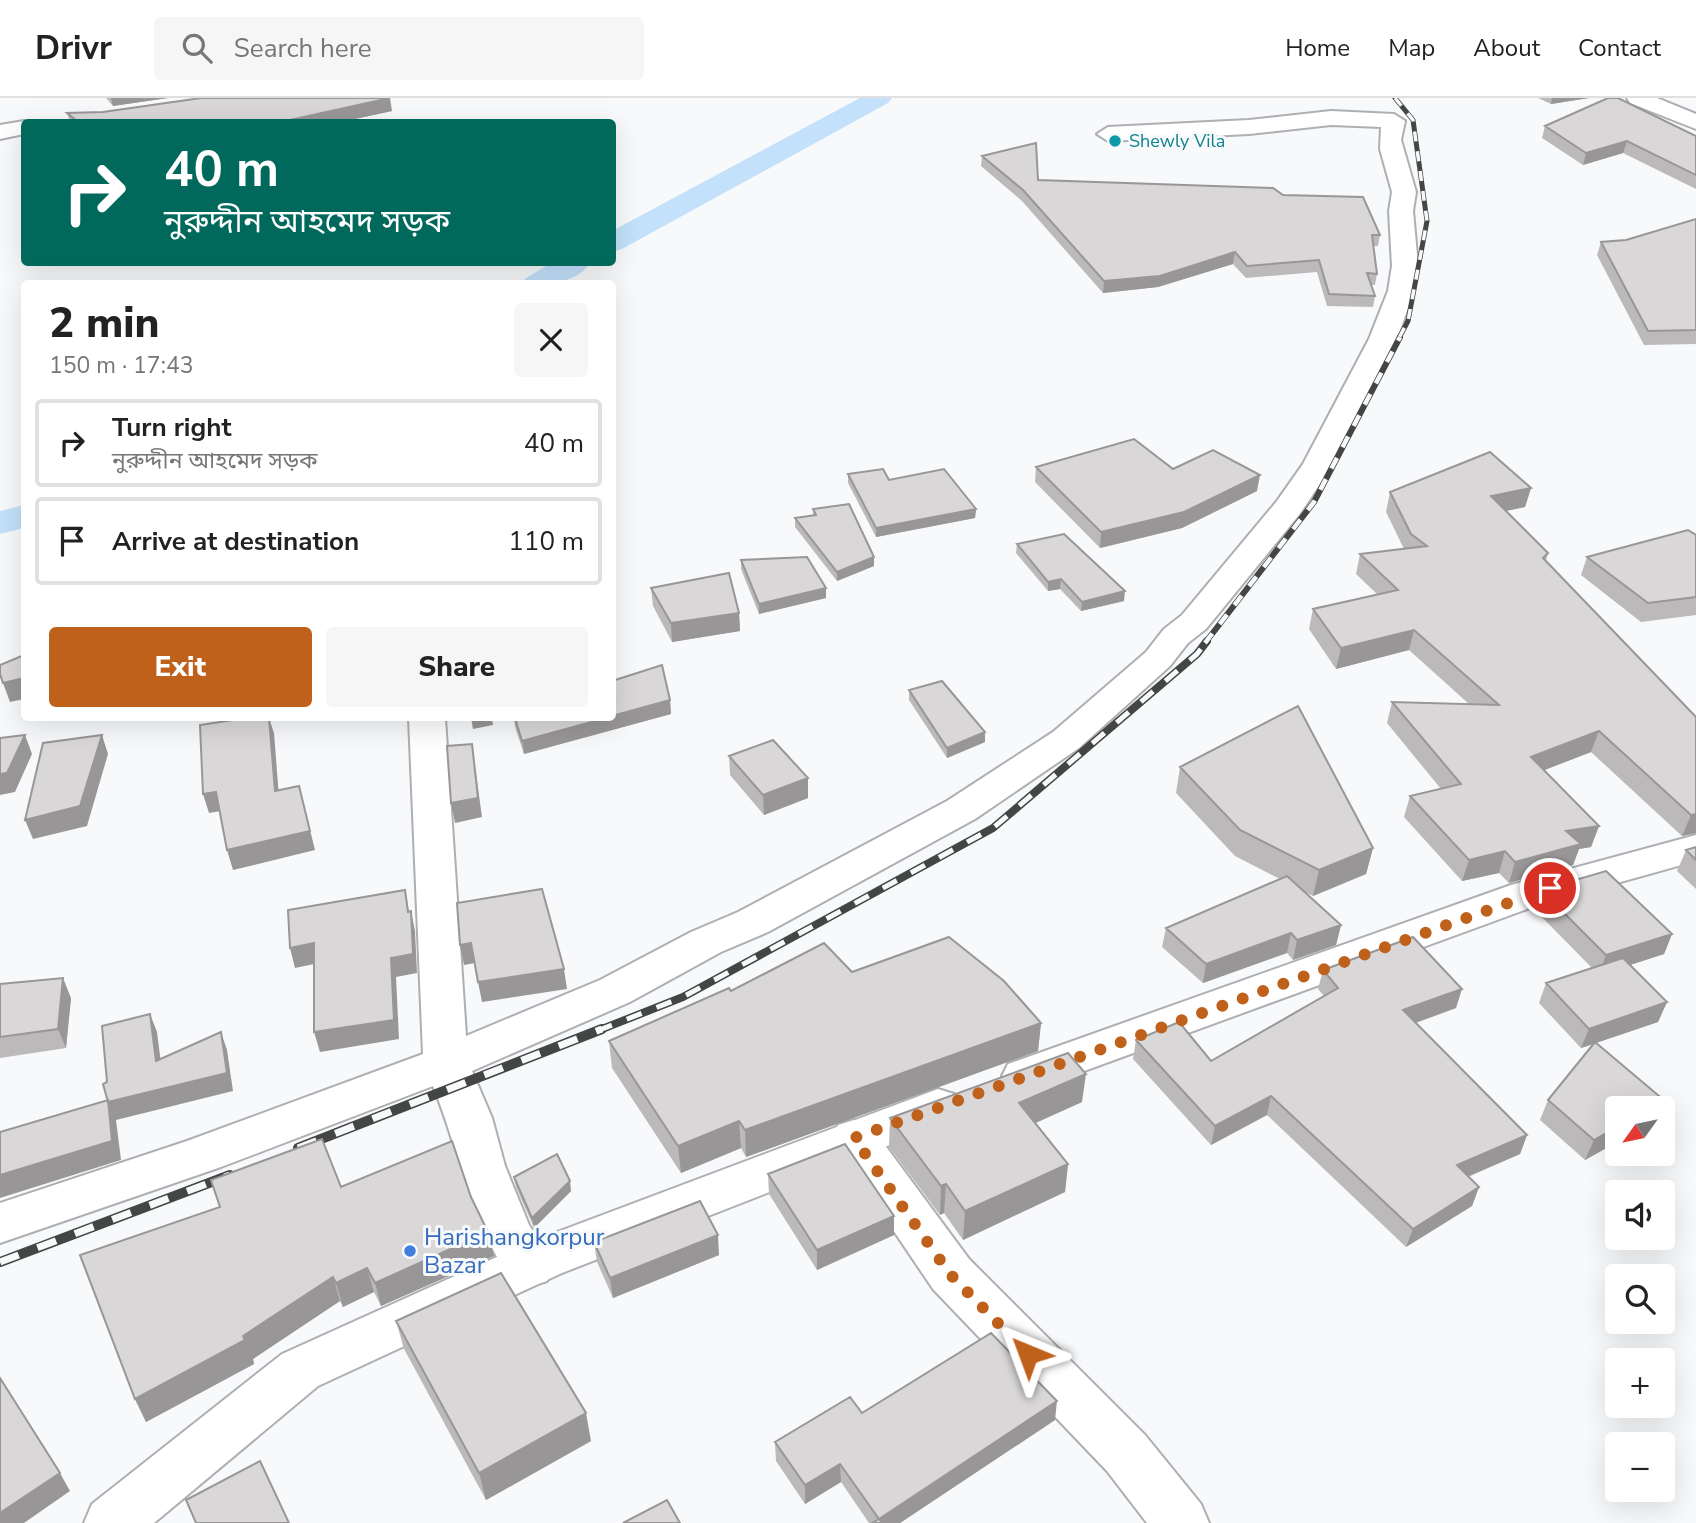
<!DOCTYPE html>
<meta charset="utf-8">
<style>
body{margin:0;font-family:"Nunito Sans","Noto Sans Bengali",sans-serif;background:#f6f6f6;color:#222;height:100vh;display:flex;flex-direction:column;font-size:26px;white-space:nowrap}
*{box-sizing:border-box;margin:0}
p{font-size:23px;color:#767676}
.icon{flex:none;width:38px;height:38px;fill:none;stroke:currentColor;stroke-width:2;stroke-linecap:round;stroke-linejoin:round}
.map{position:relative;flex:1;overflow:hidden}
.details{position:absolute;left:21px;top:182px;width:595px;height:441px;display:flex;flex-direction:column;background:#fff;border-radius:7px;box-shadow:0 7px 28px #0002}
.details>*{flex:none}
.banner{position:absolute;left:21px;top:21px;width:595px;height:147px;border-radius:7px;box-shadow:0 7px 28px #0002;background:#00695c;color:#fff;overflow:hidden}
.needle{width:46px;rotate:237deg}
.fabs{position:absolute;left:1605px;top:998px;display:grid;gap:14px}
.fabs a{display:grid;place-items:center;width:70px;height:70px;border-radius:7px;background:#fff;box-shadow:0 7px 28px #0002;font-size:35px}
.pin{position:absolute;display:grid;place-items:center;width:60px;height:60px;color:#fff;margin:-30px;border:4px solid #fff;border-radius:50%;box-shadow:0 2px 7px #0007}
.me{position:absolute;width:77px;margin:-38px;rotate:316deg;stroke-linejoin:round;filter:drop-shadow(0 0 5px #0008)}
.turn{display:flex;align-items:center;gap:24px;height:147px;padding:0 28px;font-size:32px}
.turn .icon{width:91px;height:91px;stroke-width:2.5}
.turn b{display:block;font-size:49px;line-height:60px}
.round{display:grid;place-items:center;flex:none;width:74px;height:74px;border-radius:7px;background:#f6f6f6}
.summary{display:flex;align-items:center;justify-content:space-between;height:119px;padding:0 28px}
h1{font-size:42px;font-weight:800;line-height:52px}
.primary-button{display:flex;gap:14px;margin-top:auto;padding:14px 28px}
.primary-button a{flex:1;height:80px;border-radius:7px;background:#bf601b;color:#fff;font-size:28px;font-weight:800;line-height:80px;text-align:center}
.primary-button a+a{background:#f6f6f6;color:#222}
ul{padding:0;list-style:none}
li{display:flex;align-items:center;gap:21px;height:88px;margin:0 14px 10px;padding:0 14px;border:4px solid #e0e0e0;border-radius:7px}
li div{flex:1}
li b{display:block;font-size:26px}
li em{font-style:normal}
header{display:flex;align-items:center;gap:42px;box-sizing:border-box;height:98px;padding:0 35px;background:#fff;border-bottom:2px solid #e0e0e0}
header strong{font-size:33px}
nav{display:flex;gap:38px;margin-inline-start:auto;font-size:24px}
.search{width:490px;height:63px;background:#f6f6f6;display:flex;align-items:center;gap:18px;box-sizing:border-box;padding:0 24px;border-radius:7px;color:#767676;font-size:26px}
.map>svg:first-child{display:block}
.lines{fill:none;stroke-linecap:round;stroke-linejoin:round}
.canal{fill:#c3e1fb;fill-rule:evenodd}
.minor-casing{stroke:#aeafb2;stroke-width:4}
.major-casing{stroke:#aeafb2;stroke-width:4}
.minor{fill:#fff;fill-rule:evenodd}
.major{fill:#fff;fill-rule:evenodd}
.rail-far3-casing{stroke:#444545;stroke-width:5}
.rail-far2-casing{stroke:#444545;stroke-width:6}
.rail-far1-casing{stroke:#444545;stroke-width:8}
.rail-casing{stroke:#444545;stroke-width:10}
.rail-far3{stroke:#f8f9fb;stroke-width:3.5;stroke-dasharray:10;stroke-linecap:butt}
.rail-far2{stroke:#f8f9fb;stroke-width:4.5;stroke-dasharray:12;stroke-linecap:butt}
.rail-far1{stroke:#f8f9fb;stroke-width:5;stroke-dasharray:16;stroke-linecap:butt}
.rail{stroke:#f8f9fb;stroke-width:7;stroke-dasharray:20;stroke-linecap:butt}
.wall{fill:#bbb9ba}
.shaded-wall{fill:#989697}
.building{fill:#d9d7d8;stroke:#989697;stroke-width:2}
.route{stroke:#bf601b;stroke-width:12;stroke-dasharray:0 21.6}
.culture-dot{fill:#0f9aa8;stroke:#f8f9fb;stroke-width:2.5}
.shop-dot{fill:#3f7fe0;stroke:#f8f9fb;stroke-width:2.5}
.labels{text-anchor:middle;stroke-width:6;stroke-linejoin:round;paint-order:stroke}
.far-culture-label{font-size:18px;fill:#0d838f;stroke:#f8f9fb;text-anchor:start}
.near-shop-label{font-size:24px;fill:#366cbe;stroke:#f8f9fb;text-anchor:start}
</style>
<header>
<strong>Drivr</strong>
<div class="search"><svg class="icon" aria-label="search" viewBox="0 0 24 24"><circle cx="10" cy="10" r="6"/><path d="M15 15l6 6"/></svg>Search here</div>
<nav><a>Home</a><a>Map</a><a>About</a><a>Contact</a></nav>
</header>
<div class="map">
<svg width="1696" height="1425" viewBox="0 0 1696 1425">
<rect width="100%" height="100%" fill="#f8f9fb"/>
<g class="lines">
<path class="canal" d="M860,0H892L888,5L622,151L612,154V133Z
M553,164H591C575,187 547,186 522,186L526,180Z
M24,407V430L0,436V413Z"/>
<g class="minor-casing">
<path id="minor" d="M1331,13L1394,16L1405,23L1401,42L1416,94L1413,113L1418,168L1414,193L1397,241L1333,367L1299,417L1206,531L1188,545L1170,568L1079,650L975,721L768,834L721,854L630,904L472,973L492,1020L505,1068L529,1127L554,1168L547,1183C535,1187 522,1192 511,1182C507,1178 503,1169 500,1164C467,1109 457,1046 433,988L221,1069L0,1145V1105L187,1043L423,956L409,620H445L466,938L600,882L691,834L738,814L947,703L1053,634L1146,554L1164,531L1182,517L1277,403L1303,366L1369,241L1388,193L1392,168L1389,113L1392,94L1380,51L1381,29L1331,27L1249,36L1108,43L1097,36L1108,29L1249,22Z
M24,23L28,24H24V36L0,41V27Z
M854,1022L870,1027L969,1161L1145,1337L1201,1406L1209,1425H1147L1107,1373L933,1191L831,1040L838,1027Z"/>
</g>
<g class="major-casing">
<path id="major" d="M1627,0H1657L1696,16V31L1630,5Z
M1696,737V763L1538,807L1024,995L1008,990L1002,978L1008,966L1511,787Z
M938,991L954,996L961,1009L954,1022L562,1175L318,1288L154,1425H84L92,1406L282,1256L528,1145Z"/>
</g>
<use href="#minor" class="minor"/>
<use href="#major" class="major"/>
<g class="rail-far3-casing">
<path id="rail-far3" d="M1395,0L1413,22L1427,123L1408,223L1399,240"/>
</g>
<g class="rail-far2-casing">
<path id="rail-far2" d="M1205,545L1314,404L1400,239"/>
</g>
<g class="rail-far1-casing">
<path id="rail-far1" d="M597,933L683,899L993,730L1197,556L1207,543"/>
</g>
<g class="rail-casing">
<path id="rail" d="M298,1050L602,931
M0,1164L230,1077"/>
</g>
<use href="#rail-far3" class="rail-far3"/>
<use href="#rail-far2" class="rail-far2"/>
<use href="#rail-far1" class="rail-far1"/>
<use href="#rail" class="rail"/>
</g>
<path class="wall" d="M106,0H168L113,8Z
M1538,0H1589L1551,6Z
M392,13L341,24H70L67,15L103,14Z
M1545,28L1696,38V91L1623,55L1583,67L1542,40Z
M982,58L1038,82L1283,97L1380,137L1378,148H1373L1377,176L1375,187H1371L1375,198L1373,209L1327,208L1317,174L1246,180L1233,166L1158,189L1103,195L1022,103L981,68Z
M1696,121V246L1644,247L1597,157L1601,144L1626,142Z
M1036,369L1173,371L1257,393L1182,430L1100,450L1035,384Z
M848,376L889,382L976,411L975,420L876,439L848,385Z
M1531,390L1525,409L1506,413L1548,455L1546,463L1696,619V735L1682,738L1591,654L1544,672L1599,728L1591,749L1579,751L1573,767L1509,785L1499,775L1462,783L1404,719L1410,698L1441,691L1387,625L1392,604L1469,606L1409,552L1336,571L1309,531L1313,511L1377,496L1356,476L1360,456L1404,451L1386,414L1390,394Z
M813,411L874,459V468L837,483L795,429V420L813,418Z
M1696,437V517L1641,524L1581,477L1587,459Z
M1017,446L1124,503L1081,513L1060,491L1048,493L1016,455Z
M741,462L826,500L759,516L741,471Z
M651,490L739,515L740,533L672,544L653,508Z
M909,592L985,634V644L947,660L909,602Z
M670,602L671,616L524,656L515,629L514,620H612Z
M729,658L808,680V700L764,717L730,677Z
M1180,669L1373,750L1366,776L1313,798L1305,794L1341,827L1336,847L1293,862L1287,855L1203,885L1162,849L1166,830L1280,781L1235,758L1176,695Z
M1696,749V791L1677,773L1686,752Z
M1541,792L1672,836L1664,856L1630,867L1667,904L1658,924L1596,945L1617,1010V1044L1585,1062L1540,1022L1548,1002L1594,946L1581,950L1539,905L1546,885L1592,870L1534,811Z
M1323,872L1456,910L1416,925L1527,1037L1520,1056L1468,1079L1479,1089L1472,1108L1406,1149L1267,1017L1211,1047L1133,961L1136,942L1211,963L1324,898L1318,891Z
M852,874L1041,925L1038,953L746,1059L741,1050L681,1075L612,970L609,943L731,893Z
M0,886L71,900L66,950L0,960Z
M1082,1004L1036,1025L1068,1066L1065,1094L963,1142L944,1115L940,1117L889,1049L890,1020Z
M768,1076L894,1118V1137L817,1172L769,1096Z
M514,1079L571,1093L534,1130L516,1089Z
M341,1089L471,1099L488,1134L494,1158L381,1208L374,1194L343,1209L340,1203L253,1261L254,1266L146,1324L135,1301Z
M594,1144L719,1157L613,1200L597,1164Z
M396,1223L591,1343L486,1402L404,1251Z
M862,1315L1055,1322L900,1425H869L841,1384L805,1406L776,1363L775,1344Z"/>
<path class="shaded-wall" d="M111,0H168L113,8Z
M390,0L392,13L341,24H281Z
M1552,0H1589L1551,6Z
M1627,43L1623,55L1583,67L1586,55Z
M1235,154L1233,166L1158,189L1103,195L1104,183Z
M1260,377L1257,393L1182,430L1100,450L1101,434Z
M1531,390L1525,409L1486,417L1491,398Z
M976,411L975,420L876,439V430Z
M874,459V468L837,483V474Z
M1061,481L1060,491L1048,493V484Z
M826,490V500L759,516V506Z
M1125,493L1124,503L1081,513L1082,504Z
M739,515L740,533L672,544L671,525Z
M1414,532L1409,552L1336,571L1341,550Z
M24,580V601L10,604L3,585Z
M670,602L671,616L524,656L522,643L606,620H612V618Z
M269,620L274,635L280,712L275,693Z
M471,620H492L493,627L473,631Z
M1599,633L1591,654L1524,680L1531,659Z
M985,634V644L947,660V650Z
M25,637L32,656L15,694L0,697V676Z
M102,637L108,656L87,728L33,741L25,722Z
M472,646L482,719L455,725L451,705Z
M808,680V700L764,717L763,697Z
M299,688L315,752L233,772L227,752Z
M216,694L221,713L209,715L203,696Z
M1696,716V735L1682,738L1691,717Z
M1599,728L1591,749L1579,751L1573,767L1509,785L1515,764L1566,733Z
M1373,750L1366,776L1313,798L1319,772Z
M1505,753L1499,775L1462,783L1469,762Z
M405,792L411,825V813L415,833L417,875L396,879L399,941L320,954L314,934L391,860L408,814Z
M1341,827L1336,847L1293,862L1297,842Z
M1291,835L1287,855L1203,885L1206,866Z
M1672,836L1664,856L1599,877L1606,857Z
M314,845L319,865L295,870L290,850Z
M471,845L475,865L464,867L460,847Z
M564,871L567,891L482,904L478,884Z
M63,880L71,900L66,950L58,931Z
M1462,891L1456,910L1398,931L1403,912Z
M1667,904L1658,924L1581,950L1589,931Z
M150,916L157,934L163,981L156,963Z
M1041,925L1038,953L746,1059L745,1032Z
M221,934L227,952L233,993L116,1022L121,1062L0,1100V1077L108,1002Z
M1086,976L1082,1004L1017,1033L1019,1005Z
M1271,998L1267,1017L1211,1047L1215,1028Z
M1665,1003L1662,1010H1653Z
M739,1023L741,1050L681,1075L678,1048Z
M1617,1029V1044L1585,1062L1594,1042Z
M1527,1037L1520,1056L1450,1086L1457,1067Z
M1068,1066L1065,1094L963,1142L965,1113Z
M570,1083L571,1093L534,1130L532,1120Z
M946,1086L944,1115L940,1117L941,1088Z
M1479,1089L1472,1108L1406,1149L1413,1131Z
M894,1118V1137L817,1172V1152Z
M488,1134L494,1158L381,1208L375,1185Z
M718,1137L719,1157L613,1200L610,1180Z
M367,1170L374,1194L343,1209L336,1185Z
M333,1179L340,1203L253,1261L254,1266L146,1324L135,1301L243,1238Z
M1057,1303L1055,1322L900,1425H879V1421Z
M586,1315L591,1343L486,1402L479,1375Z
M840,1366L841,1384L805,1406V1387Z
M60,1375L70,1393L24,1425H0V1415Z"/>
<path class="building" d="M201,0H390L281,24H78L67,15L103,14Z
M1608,0H1618L1696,38V77L1627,43L1586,55L1545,28Z
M1036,45L1038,82L1273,90L1283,97L1363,99L1380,137H1372L1377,176L1367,175L1375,198L1329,196L1319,162L1247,168L1235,154L1160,178L1104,183L1023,92L982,58Z
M1696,121V232L1648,233L1601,144L1626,142Z
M1134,341L1173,371L1213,352L1260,377L1184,414L1101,434L1036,369Z
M1490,354L1531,390L1491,398L1548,455L1543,460L1696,619V716L1691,717L1599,633L1531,659L1599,728L1566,733L1581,746L1515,764L1505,753L1469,762L1410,698L1461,686L1392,604L1499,607L1414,532L1341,550L1313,511L1398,492L1360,456L1427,448L1411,436L1390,394Z
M883,371L889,382L944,371L976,411L876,430L848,376Z
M849,406L874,459L837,474L795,420L816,417L813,411Z
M1688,432L1696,437V499L1648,505L1587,459Z
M1064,436L1125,493L1082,504L1061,481L1048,484L1017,446Z
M807,459L826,490L759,506L741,462Z
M729,475L739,515L671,525L651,490Z
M24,557V580L3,585L0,576V567Z
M662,567L670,602L612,618V583Z
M942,583L985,634L947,650L909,592Z
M1298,608L1373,750L1319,772L1240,732L1180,669Z
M246,620H269L275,693L299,688L310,733L227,752L216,694L203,696L200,627Z
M515,620H606L522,643Z
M25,637L7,675L0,676V640Z
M102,637L80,708L25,722L43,645Z
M773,642L808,680L763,697L729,658Z
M472,646L478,700L451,705L447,648Z
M1696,749V762L1686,752Z
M1606,773L1672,836L1606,857L1541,792Z
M1287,778L1341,827L1297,842L1291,835L1206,866L1166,830Z
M542,791L564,871L478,884L471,845L460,847L457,805Z
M405,792L408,814L411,813L413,856L391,860L394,922L314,934V845L290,850L288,812Z
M949,839L1004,883L1041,925L745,1032L739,1023L678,1048L609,943L729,890L731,893L824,845L852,874Z
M1413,839L1462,891L1403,912L1527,1037L1457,1067L1479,1089L1413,1131L1271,998L1215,1028L1136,942L1179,924L1211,963L1338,890L1323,872Z
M1623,860L1667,904L1589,931L1546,885Z
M63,880L58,931L0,939V886Z
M150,916L156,963L221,934L227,975L108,1004L103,986L107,984L102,928Z
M1595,944L1665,1003L1653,1010H1617V1029L1594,1042L1548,1002Z
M1068,955L1086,976L1019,1005L1068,1066L965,1113L946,1086L941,1088L890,1020Z
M108,1002L112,1043L0,1077V1034Z
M322,1041L341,1089L452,1043L471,1099L488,1134L375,1185L367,1170L336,1185L333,1179L243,1238L245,1242L135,1301L80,1157L220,1109L211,1082Z
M845,1046L894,1118L817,1152L768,1076Z
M557,1056L570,1083L532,1120L514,1079Z
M700,1103L718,1137L610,1180L594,1144Z
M501,1175L586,1315L479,1375L396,1223Z
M991,1235L1057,1303L879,1421L840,1366L805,1387L775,1344L850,1299L862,1315Z
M0,1280L60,1375L0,1415Z
M260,1363L289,1425H196L186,1402Z
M667,1402L680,1425H623Z
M879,1421L882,1425H872Z"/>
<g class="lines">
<path class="route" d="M1028,1256L950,1176L854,1040L1550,790"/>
</g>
<circle class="culture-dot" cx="1115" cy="43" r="7"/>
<circle class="shop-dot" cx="410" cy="1153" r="7"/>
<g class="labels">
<g class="far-culture-label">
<text x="1129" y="49">Shewly Vila</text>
</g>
<g class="near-shop-label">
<text x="424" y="1147">Harishangkorpur<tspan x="424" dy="28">Bazar</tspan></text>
</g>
</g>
</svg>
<div class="fabs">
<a><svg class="needle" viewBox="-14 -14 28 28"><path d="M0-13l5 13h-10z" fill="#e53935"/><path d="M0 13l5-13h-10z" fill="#767676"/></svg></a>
<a><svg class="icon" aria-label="sound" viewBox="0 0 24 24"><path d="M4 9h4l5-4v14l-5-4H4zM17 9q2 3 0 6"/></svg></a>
<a><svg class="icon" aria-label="search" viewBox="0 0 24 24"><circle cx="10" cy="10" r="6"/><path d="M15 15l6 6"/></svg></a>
<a>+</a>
<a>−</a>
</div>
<div class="pin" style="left:1550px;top:790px;background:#d93025"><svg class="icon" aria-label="arrive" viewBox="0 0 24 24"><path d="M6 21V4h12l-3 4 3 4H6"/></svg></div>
<svg class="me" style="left:1028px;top:1256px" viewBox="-20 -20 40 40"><path d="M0-17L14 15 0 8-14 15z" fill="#bf601b" stroke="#fff" stroke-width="4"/></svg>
<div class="banner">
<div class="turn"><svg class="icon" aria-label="right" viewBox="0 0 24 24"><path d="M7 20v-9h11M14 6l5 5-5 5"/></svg><div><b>40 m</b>নুরুদ্দীন আহমেদ সড়ক</div></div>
</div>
<section class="details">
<div class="summary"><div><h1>2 min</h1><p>150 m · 17:43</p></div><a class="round"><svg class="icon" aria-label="close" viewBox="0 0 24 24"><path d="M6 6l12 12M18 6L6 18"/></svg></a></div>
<ul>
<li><svg class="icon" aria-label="right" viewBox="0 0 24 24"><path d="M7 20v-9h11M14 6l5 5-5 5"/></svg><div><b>Turn right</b><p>নুরুদ্দীন আহমেদ সড়ক</p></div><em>40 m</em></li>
<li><svg class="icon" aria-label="arrive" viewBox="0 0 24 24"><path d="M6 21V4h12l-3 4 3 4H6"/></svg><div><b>Arrive at destination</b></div><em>110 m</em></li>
</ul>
<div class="primary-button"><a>Exit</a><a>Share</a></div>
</section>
</div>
